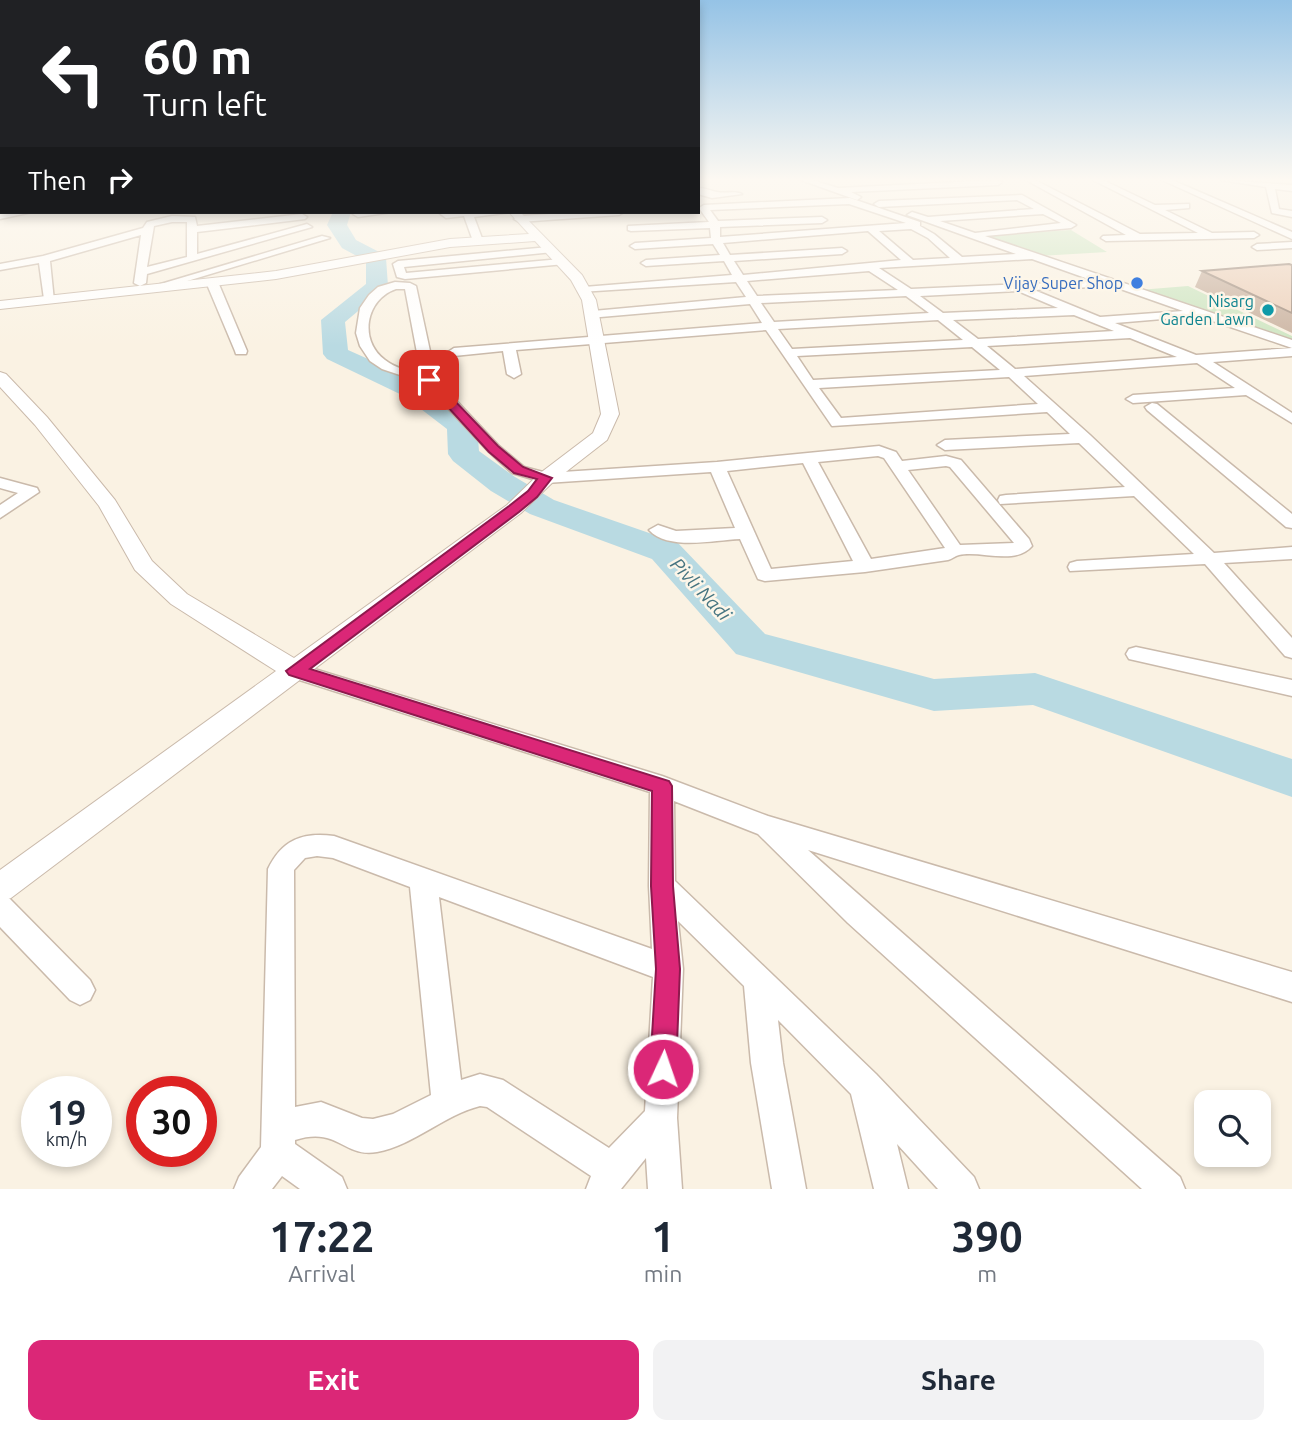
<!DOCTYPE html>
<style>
body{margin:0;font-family:Ubuntu,sans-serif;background:#f2f2f3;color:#1f2937;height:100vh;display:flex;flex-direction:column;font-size:26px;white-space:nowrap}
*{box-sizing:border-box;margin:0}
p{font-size:23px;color:#747a83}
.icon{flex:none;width:38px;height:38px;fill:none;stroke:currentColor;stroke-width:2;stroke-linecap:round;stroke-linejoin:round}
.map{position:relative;height:1189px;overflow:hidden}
.drawer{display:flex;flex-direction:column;background:#fff;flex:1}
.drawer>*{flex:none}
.hud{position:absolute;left:0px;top:0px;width:700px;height:214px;box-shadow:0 4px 10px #0003;background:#202124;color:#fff;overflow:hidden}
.fabs{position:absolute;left:1194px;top:1090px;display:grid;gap:14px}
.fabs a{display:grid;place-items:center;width:77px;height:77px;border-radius:14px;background:#fff;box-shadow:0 4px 10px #0003;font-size:35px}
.speed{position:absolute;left:21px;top:1076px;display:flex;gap:14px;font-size:35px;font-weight:700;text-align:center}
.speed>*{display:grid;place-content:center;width:91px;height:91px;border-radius:50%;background:#fff;box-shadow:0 4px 10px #0003;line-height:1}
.speed small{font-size:18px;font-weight:400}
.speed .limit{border:10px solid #d22;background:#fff;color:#111}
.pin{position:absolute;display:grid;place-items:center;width:60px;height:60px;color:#fff;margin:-30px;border-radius:14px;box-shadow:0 4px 10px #0006}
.me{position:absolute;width:77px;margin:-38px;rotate:3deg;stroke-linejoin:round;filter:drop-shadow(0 0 5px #0008)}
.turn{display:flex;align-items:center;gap:24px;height:147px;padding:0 28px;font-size:32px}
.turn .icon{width:91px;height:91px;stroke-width:2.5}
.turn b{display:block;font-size:49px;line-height:60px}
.then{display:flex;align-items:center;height:66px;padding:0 28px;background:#0003;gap:14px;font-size:26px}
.eta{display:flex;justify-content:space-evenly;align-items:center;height:119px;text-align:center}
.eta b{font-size:42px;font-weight:700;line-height:49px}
.cta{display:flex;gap:14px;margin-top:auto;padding:14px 28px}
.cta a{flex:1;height:80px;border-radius:14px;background:#db2777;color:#fff;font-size:28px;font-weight:700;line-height:80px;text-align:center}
.cta a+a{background:#f2f2f3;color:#1f2937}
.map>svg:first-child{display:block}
.green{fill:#cfe6c3}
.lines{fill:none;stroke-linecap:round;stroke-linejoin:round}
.river{fill:#b9dae2;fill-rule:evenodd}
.minor-casing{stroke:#cabaab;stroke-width:3}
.tertiary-casing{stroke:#cabaab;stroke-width:2}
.minor{fill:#fff;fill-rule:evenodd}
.tertiary{fill:#fff;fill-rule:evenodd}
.wall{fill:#ccb5a3}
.building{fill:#edd2bd;stroke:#a69384;stroke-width:2}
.route{fill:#db2777;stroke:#8e194d;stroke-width:2}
.shop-dot{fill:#3f7fe0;stroke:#fdf6e9;stroke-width:2.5}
.culture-dot{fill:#0f9aa8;stroke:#fdf6e9;stroke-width:2.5}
.labels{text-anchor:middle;stroke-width:5;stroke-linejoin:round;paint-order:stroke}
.far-shop-label{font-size:16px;fill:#366cbe;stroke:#fdf6e9;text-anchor:end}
.far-culture-label{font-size:16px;fill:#0d838f;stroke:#fdf6e9;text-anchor:end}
.water-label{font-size:19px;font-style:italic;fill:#477581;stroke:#fdf6e9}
</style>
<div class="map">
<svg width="1292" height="1189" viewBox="0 0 1292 1189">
<rect width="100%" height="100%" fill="#faf2e3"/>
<path class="green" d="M1071,230L1107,252L1039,256L978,236Z
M1188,286L1292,336V342L1139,290Z"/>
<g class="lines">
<path class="river" d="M333,212H351L347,225L356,240L383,254L386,258L388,286L345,322L348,350L424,384L472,420L477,426L479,451L515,477L554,500L678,543L765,634L934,679L1035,673L1050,678L1292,759V797L1033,705L934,711L736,654L652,559L530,514L491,491L453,461L448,454L447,429L404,396L327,359L323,354L321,320L366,284V261L342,248L327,225Z"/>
<g class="minor-casing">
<path id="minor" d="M801,180H812L838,188L997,180L1002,182L998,185L851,192L861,197L857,200Z
M1026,180H1035L1140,234L1198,233L1093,180H1103L1155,205L1189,204V208L1165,210L1212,233L1254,232L1259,235L1254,238L1106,241L1101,238L1103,236L1126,235Z
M1162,180H1172L1292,232V239Z
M1221,180L1292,185V191L1275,189L1279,209L1292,211V217L1272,213L1266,187Z
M698,188C706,188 711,191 717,192C726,194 734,190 742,194L712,198L698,194Z
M1022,195L1076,225L1071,228L985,236L1292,340V348L1198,316L1115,323L1196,355L1292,348V356L1213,362L1292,413V423L1246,395L1133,403L1126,399L1133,395L1235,388L1197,363L1024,376L1090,435L1214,553L1292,547V559L1224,563L1292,638V658L1285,656L1205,564L1070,571L1068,567L1070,563L1077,561L1194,554L1134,496L1000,504L998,500L1000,496L1006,495L1125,487L1079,443L945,450L937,445L945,440L1070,434L1047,412L832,426L766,330L516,350L521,374L514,378L507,374L503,351L454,356L448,352L454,348L762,323L750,304L589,318V312L593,311L746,297L736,282L580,292L578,290L584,287L732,275L724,261L646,266L641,263L646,260L720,255L713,244L635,249L630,246L635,243L711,238L710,228L631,231L628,230V226L709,222L699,208L704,205L850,198L920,222V226L934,234L962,257L1016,254L907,215L912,212L928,217L1034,209L1017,200L879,207L874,204L879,201ZM849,204L906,223L720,237V227L822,223L827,220L822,217L718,221L710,210ZM1043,214L1061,223L975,233L940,221ZM911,229L928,238L950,258L913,260L879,231ZM868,231L901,260L743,275L734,261L842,254L847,251L842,248L730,255L723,243ZM1032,259L1094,281L911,289L879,268ZM869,271L898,290L757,296L747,281ZM1112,286L1183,311L1100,317L1034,290ZM1018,291L1058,308L943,313L920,296ZM906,296L929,313L774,322L761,303ZM1074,315L1114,331L978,339L953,320ZM938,320L963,340L792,349L778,329ZM1130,338L1177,357L1015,369L987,346ZM972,347L1000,370L813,380L797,356ZM1009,377L1038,404L841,418L819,388Z
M32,212L0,219V213Z
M356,212H392L358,217L353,214Z
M438,212H511L474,217L483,241L478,244L473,241L464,216L446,218Z
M583,212H624L619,215L519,222L514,219L519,216Z
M302,214L307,217L305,219L197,232V254L307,224L312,227L147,274L146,283L140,286L134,283L141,235L50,261L54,301L44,299L39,263L0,270V264L43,256L143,228L147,222L172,216L195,217L197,226ZM172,222H187V257L147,267L154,226Z
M322,236L330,238L164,288L154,286Z
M1292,242V248L1257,250L1252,247L1257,244Z
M549,247L554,250L553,252L404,267L406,273L561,259L566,262L565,264L405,279L397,277L393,264L398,261Z
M212,279L218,282L247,351L246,354H236L235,351L206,282Z
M395,282L410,283L416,286L436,379L499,446L524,467L547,473L717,462L879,446L896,452L902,461L946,456L961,460L1029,539L1032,546C1015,566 981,550 959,555C955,556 952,559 948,560L865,572L765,581L758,579L740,539C715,540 668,551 649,530L658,525L676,531L735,528L711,472L546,483L512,473L489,452L424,383L382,369L370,361L360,346L356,333L360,308L369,295L378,287ZM396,289H405L421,374C409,371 395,368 385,360C358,340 366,299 396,289ZM878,456L884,458L945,548L871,559L818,462ZM803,463L853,561L771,569L727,471ZM946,466L950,467L1014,543L960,545L908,470Z
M1152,403L1157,404L1292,514V528L1286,527L1147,410L1145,407Z
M0,478L37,488L39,492L0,518V505L18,493L0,488Z
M1136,647L1292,680V696L1129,659L1126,654L1129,649Z
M295,663L662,776L768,816L1292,972V1002L808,850L1180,1177L1185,1189H1142L848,923L758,834L674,801L675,881L876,1074L974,1177L979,1189H938L897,1144L908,1189H874L851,1094L778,1020L783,1063L806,1189H772L751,1063L744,986L678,921L683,969L677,1118L682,1189H648L646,1158L621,1189H586L591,1176L487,1107L480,1106C444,1115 414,1145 377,1152C344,1158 338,1126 295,1140V1144L342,1177L347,1189H300L282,1176L272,1189H234L239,1177L261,1147L268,869C282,840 302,832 334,836L652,949L649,886L650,792L287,676L284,671L287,666ZM317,856L333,858L410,887L431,1095L393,1114L373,1119L362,1118L321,1102L295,1107L294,870L305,858ZM439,897L653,977L645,1111L609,1148L503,1080L480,1074L461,1080Z
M0,895L10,899L90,980L95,990L90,1000L80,1005L70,1000L0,927Z"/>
</g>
<g class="tertiary-casing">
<path id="tertiary" d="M509,212H520L582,275L596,300L619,414L607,440L553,482L521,513L11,898L0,902V870L276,671L171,604L135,570L99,506L35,425L0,387V372L6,374L47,417L115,500L152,561L187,594L294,658L507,505L539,474L593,433L601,414L582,300L571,280L535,241L450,247L276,279L0,309V301L276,271L450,239L529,234Z"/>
</g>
<use href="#minor" class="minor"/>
<use href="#tertiary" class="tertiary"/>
</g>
<path class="wall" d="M1292,265V333L1195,287L1202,271Z"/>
<path class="building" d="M1289,264L1292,265V313L1202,271Z"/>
<linearGradient id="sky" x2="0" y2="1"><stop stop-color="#95c3e6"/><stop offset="0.52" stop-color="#fdf9f2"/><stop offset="1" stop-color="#fdf9f2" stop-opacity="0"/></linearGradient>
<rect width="1292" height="346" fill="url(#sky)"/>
<path class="route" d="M425,378H433L498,446L523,467L552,478L537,497L519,512L310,669L669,781L672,786L673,886L680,969L676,1069L673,1078L663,1082L654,1078L650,1069L656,969L651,886L652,791L289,675L286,671L509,506L528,491L537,479L514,473L489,452L425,382Z"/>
<circle class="shop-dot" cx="1137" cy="283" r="7"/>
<circle class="culture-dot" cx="1268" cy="310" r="7"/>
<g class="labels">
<g class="far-shop-label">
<text x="1123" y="289">Vijay Super Shop</text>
</g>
<g class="far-culture-label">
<text x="1254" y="307">Nisarg<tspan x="1254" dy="18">Garden Lawn</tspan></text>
</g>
<g class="water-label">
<text transform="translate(701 589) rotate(47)" y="7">Pivli Nadi</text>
</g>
</g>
</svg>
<div class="fabs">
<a><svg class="icon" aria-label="search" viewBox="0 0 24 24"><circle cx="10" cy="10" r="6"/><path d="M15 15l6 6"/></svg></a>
</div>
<div class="speed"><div>19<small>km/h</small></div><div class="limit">30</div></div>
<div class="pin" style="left:429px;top:380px;background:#d93025"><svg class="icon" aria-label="arrive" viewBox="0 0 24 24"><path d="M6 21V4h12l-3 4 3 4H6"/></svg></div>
<svg class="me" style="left:663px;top:1069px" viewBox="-20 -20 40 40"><circle r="17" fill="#db2777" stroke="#fff" stroke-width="3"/><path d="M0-11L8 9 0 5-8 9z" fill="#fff"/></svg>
<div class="hud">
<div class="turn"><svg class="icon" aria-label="left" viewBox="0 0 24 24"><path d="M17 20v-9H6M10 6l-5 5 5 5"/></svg><div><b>60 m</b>Turn left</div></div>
<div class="then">Then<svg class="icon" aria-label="right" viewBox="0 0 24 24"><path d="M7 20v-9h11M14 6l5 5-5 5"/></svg></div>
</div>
</div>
<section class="drawer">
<div class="eta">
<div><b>17:22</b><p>Arrival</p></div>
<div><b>1</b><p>min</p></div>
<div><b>390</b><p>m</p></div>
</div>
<div class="cta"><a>Exit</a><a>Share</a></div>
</section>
